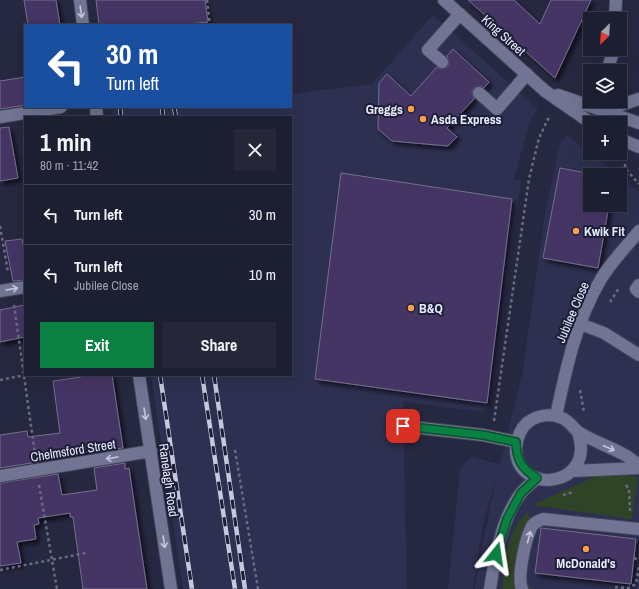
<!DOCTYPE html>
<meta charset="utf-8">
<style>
body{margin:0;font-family:"Archivo Narrow",sans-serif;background:#252739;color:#f1f3f6;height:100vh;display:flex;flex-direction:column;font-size:15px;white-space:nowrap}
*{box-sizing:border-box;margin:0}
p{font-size:13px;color:#a0a2ab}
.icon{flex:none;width:22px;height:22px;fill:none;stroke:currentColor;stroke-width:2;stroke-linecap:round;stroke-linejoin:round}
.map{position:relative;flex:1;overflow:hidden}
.drawer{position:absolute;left:24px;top:116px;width:268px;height:260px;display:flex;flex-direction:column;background:#1c1e31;border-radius:0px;box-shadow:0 4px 16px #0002,0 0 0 1px #3a3c4d}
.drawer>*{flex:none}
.top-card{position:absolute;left:24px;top:24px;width:268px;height:84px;border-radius:0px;box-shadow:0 4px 16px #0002,0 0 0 1px #3a3c4d;background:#1a4fa0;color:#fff;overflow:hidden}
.needle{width:26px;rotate:204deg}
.buttons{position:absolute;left:583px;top:12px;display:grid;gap:8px}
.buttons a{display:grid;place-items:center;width:44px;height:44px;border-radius:0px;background:#1c1e31;box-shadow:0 4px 16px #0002,0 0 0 1px #3a3c4d;font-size:20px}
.pin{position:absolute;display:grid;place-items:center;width:34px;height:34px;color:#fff;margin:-17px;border-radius:8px;box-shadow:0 2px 6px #0006}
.me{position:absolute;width:44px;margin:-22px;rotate:15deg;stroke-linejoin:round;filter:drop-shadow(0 0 3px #0008)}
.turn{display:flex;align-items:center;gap:14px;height:84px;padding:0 16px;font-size:18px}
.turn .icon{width:52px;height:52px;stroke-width:2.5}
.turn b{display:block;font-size:28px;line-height:34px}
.round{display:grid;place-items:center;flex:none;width:42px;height:42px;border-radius:0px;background:#252739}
.overview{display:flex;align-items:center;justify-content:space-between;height:68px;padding:0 16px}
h1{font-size:24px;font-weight:700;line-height:30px}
.button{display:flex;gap:8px;margin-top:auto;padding:8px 16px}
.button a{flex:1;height:46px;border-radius:0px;background:#0b8043;color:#fff;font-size:16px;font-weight:700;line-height:46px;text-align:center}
.button a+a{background:#252739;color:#f1f3f6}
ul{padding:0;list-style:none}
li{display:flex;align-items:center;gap:12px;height:60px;padding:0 16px;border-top:1px solid #3a3c4d}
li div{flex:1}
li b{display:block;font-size:15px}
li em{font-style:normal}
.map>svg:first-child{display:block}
.built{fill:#2d3050}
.green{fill:#2f4426}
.building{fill:#443565;stroke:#756e8c;filter:url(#shadow)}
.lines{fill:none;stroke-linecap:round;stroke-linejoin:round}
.lane-casing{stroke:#43455a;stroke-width:14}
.street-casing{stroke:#43455a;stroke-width:14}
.secondary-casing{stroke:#43455a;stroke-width:14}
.path{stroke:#6a6c83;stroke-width:2.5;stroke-dasharray:3 3;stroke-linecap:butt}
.lane{stroke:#717593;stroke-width:12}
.street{stroke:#717593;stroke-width:12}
.secondary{stroke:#717593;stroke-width:12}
.rail-casing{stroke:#c6c8db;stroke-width:4.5}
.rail{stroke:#1c1e37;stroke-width:3;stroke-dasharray:9;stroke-linecap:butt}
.oneway{stroke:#c5c8dd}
.route-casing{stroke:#07532c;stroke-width:10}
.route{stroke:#0b8043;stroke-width:7}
.poi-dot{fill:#fa9f4e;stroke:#1c1e37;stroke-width:1.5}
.labels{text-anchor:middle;stroke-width:4;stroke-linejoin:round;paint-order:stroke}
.street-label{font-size:13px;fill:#e9ebfd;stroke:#1c1e37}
.poi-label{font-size:13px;font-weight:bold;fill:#e9ebfd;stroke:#1c1e37;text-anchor:start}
</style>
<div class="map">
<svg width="639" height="589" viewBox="0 0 639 589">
<defs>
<filter id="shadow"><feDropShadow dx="3.5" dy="3.5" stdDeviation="2" flood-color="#0009"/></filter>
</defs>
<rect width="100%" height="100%" fill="#262841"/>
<path class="built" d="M433,15L538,109L530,121L514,179L521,181L492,404L483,412L403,401L407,589H183L151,375H291V117H112L111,107H291V94L372,84Z
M567,135L617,175H590V205H620V177L639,192V589H474L496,479L483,523L473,589H448L460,469L471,457L500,464L522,375L545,213L560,144Z"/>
<path class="green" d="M601,474H620L638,477L632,519L532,505Z
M528,512L530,519L523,530L519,565L521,580L528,587L535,589H503C501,567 509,526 528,512Z"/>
<path class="building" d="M24,0H56L60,25H28Z
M96,0H205L208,22L180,25H99Z
M468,0H514L540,24L551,0H591L555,78Z
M453,49L489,82L484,88L480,86L474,88L472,92L474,99L447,128L457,137L448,146L392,141L378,129L379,83L387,74L411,96L437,67L441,69L447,67L449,63L447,56Z
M25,77V105L0,109V81Z
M9,127L18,178L0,181V128Z
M560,168L597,175H590V205H609L598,268L543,258Z
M341,173L512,199L487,403L315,379Z
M22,239L25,253V280L13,281L5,241Z
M25,305V337L0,342V310Z
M81,375H112L123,448L55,456L56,459L0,468V435L27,431L28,437L60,433L53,381L81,377Z
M125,463V469L129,468L147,589H83L73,517H70V513L38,518L39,524L34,525L36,539L17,542L21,563L0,566V483L58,474L62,495L97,490L94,468Z
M541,528L636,539L631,584L535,573Z"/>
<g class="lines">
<g class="lane-casing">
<path id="lane" d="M442,62L428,50L460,14
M479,93L497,109L527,74
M639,285L636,289L639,292
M580,324L604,333L639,355
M522,589C517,577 525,541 531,528C533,523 538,521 543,519L639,529"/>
</g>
<g class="street-casing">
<path id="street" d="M80,0L83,25
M615,19L616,0
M607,71L614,49
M96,107L97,117
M606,110L639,99
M0,117L61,107
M0,291L25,287
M139,375L171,589
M556,416C566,369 576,321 601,279C611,262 627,246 639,231
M403,426L483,435L517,442
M578,432C597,489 515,496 516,448C517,439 520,429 527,423C537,415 550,413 562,418C570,421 573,429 580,433C593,441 608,446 621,453C628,456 633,461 639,465
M572,471L639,468
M0,476L151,451
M490,589C495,557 501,520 521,493C525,488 532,483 537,478"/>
</g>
<g class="secondary-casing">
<path id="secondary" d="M444,0L545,91L591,123
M558,95L639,123
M620,139L639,147"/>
</g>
<path class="path" d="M207,0L210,25
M625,158V168L639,184
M0,226L8,272
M610,302L619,288
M14,305L35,454
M0,380L25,375
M580,390L584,412
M494,421L529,179L539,138L550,115
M235,450L258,589
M39,485L57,589
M626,485L629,490L630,511
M563,495L573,492
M634,558L639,560
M0,570L86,553
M615,587L628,588L636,584L639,566"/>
<use href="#lane" class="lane"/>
<use href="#street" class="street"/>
<use href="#secondary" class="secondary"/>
<g class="rail-casing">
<path id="rail" d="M120,107L121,117
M162,107L163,117
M174,107L176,117
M160,375L192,589
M202,375L235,589
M214,375L245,589"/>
</g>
<use href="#rail" class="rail"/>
</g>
<defs><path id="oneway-shaft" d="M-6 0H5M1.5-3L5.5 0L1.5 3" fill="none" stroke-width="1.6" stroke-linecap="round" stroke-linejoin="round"/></defs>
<g class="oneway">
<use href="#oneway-shaft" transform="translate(81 12) rotate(82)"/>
<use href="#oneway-shaft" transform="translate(12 289) rotate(-10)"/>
<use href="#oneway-shaft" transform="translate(145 414) rotate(81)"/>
<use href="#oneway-shaft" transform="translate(609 448) rotate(23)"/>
<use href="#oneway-shaft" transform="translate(112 458) rotate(171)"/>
<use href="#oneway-shaft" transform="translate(529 537) rotate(-75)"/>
<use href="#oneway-shaft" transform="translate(164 542) rotate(82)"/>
</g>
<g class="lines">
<g class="route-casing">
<path id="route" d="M403,426L483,435L516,442C516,459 522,469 537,478L521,493L507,519L496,554"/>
</g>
<use href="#route" class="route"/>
</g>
<g class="poi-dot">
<circle cx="411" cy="109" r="4"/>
<circle cx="423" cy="119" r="4"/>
<circle cx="576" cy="231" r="4"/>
<circle cx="411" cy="308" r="4"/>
<circle cx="586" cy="549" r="4"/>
</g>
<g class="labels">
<g class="street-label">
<text transform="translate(504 35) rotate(42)" y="5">King Street</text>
<text transform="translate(572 312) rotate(-67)" y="5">Jubilee Close</text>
<text transform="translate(73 450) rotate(-9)" y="5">Chelmsford Street</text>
<text transform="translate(169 480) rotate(82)" y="5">Ranelagh Road</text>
</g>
<g class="poi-label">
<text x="403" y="114" text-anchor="end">Greggs</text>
<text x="431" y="124">Asda Express</text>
<text x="584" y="236">Kwik Fit</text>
<text x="419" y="313">B&amp;Q</text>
<text x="586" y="568" text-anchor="middle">McDonald's</text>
</g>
</g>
</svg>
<div class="buttons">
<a><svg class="needle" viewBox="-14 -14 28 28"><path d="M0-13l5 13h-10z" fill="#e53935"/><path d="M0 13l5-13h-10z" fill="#a0a2ab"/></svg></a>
<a><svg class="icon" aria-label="layers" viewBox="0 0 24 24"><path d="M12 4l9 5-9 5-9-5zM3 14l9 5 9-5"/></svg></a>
<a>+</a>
<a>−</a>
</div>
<div class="pin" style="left:403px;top:426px;background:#d93025"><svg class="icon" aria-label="arrive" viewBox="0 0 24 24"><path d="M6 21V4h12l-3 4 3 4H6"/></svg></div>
<svg class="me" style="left:496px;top:554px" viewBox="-20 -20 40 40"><path d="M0-17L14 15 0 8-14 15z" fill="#0b8043" stroke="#fff" stroke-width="4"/></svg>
<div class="top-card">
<div class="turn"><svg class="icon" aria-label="left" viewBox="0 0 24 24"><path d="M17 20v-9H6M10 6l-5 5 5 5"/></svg><div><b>30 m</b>Turn left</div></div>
</div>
<section class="drawer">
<div class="overview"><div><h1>1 min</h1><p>80 m · 11:42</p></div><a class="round"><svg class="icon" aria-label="close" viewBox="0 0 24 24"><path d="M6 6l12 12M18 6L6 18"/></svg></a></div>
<ul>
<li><svg class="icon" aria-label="left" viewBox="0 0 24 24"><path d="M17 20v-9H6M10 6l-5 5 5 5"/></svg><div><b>Turn left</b></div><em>30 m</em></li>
<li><svg class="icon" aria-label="left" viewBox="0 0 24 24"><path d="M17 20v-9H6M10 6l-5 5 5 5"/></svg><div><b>Turn left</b><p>Jubilee Close</p></div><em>10 m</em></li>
</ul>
<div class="button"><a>Exit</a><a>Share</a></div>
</section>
</div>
